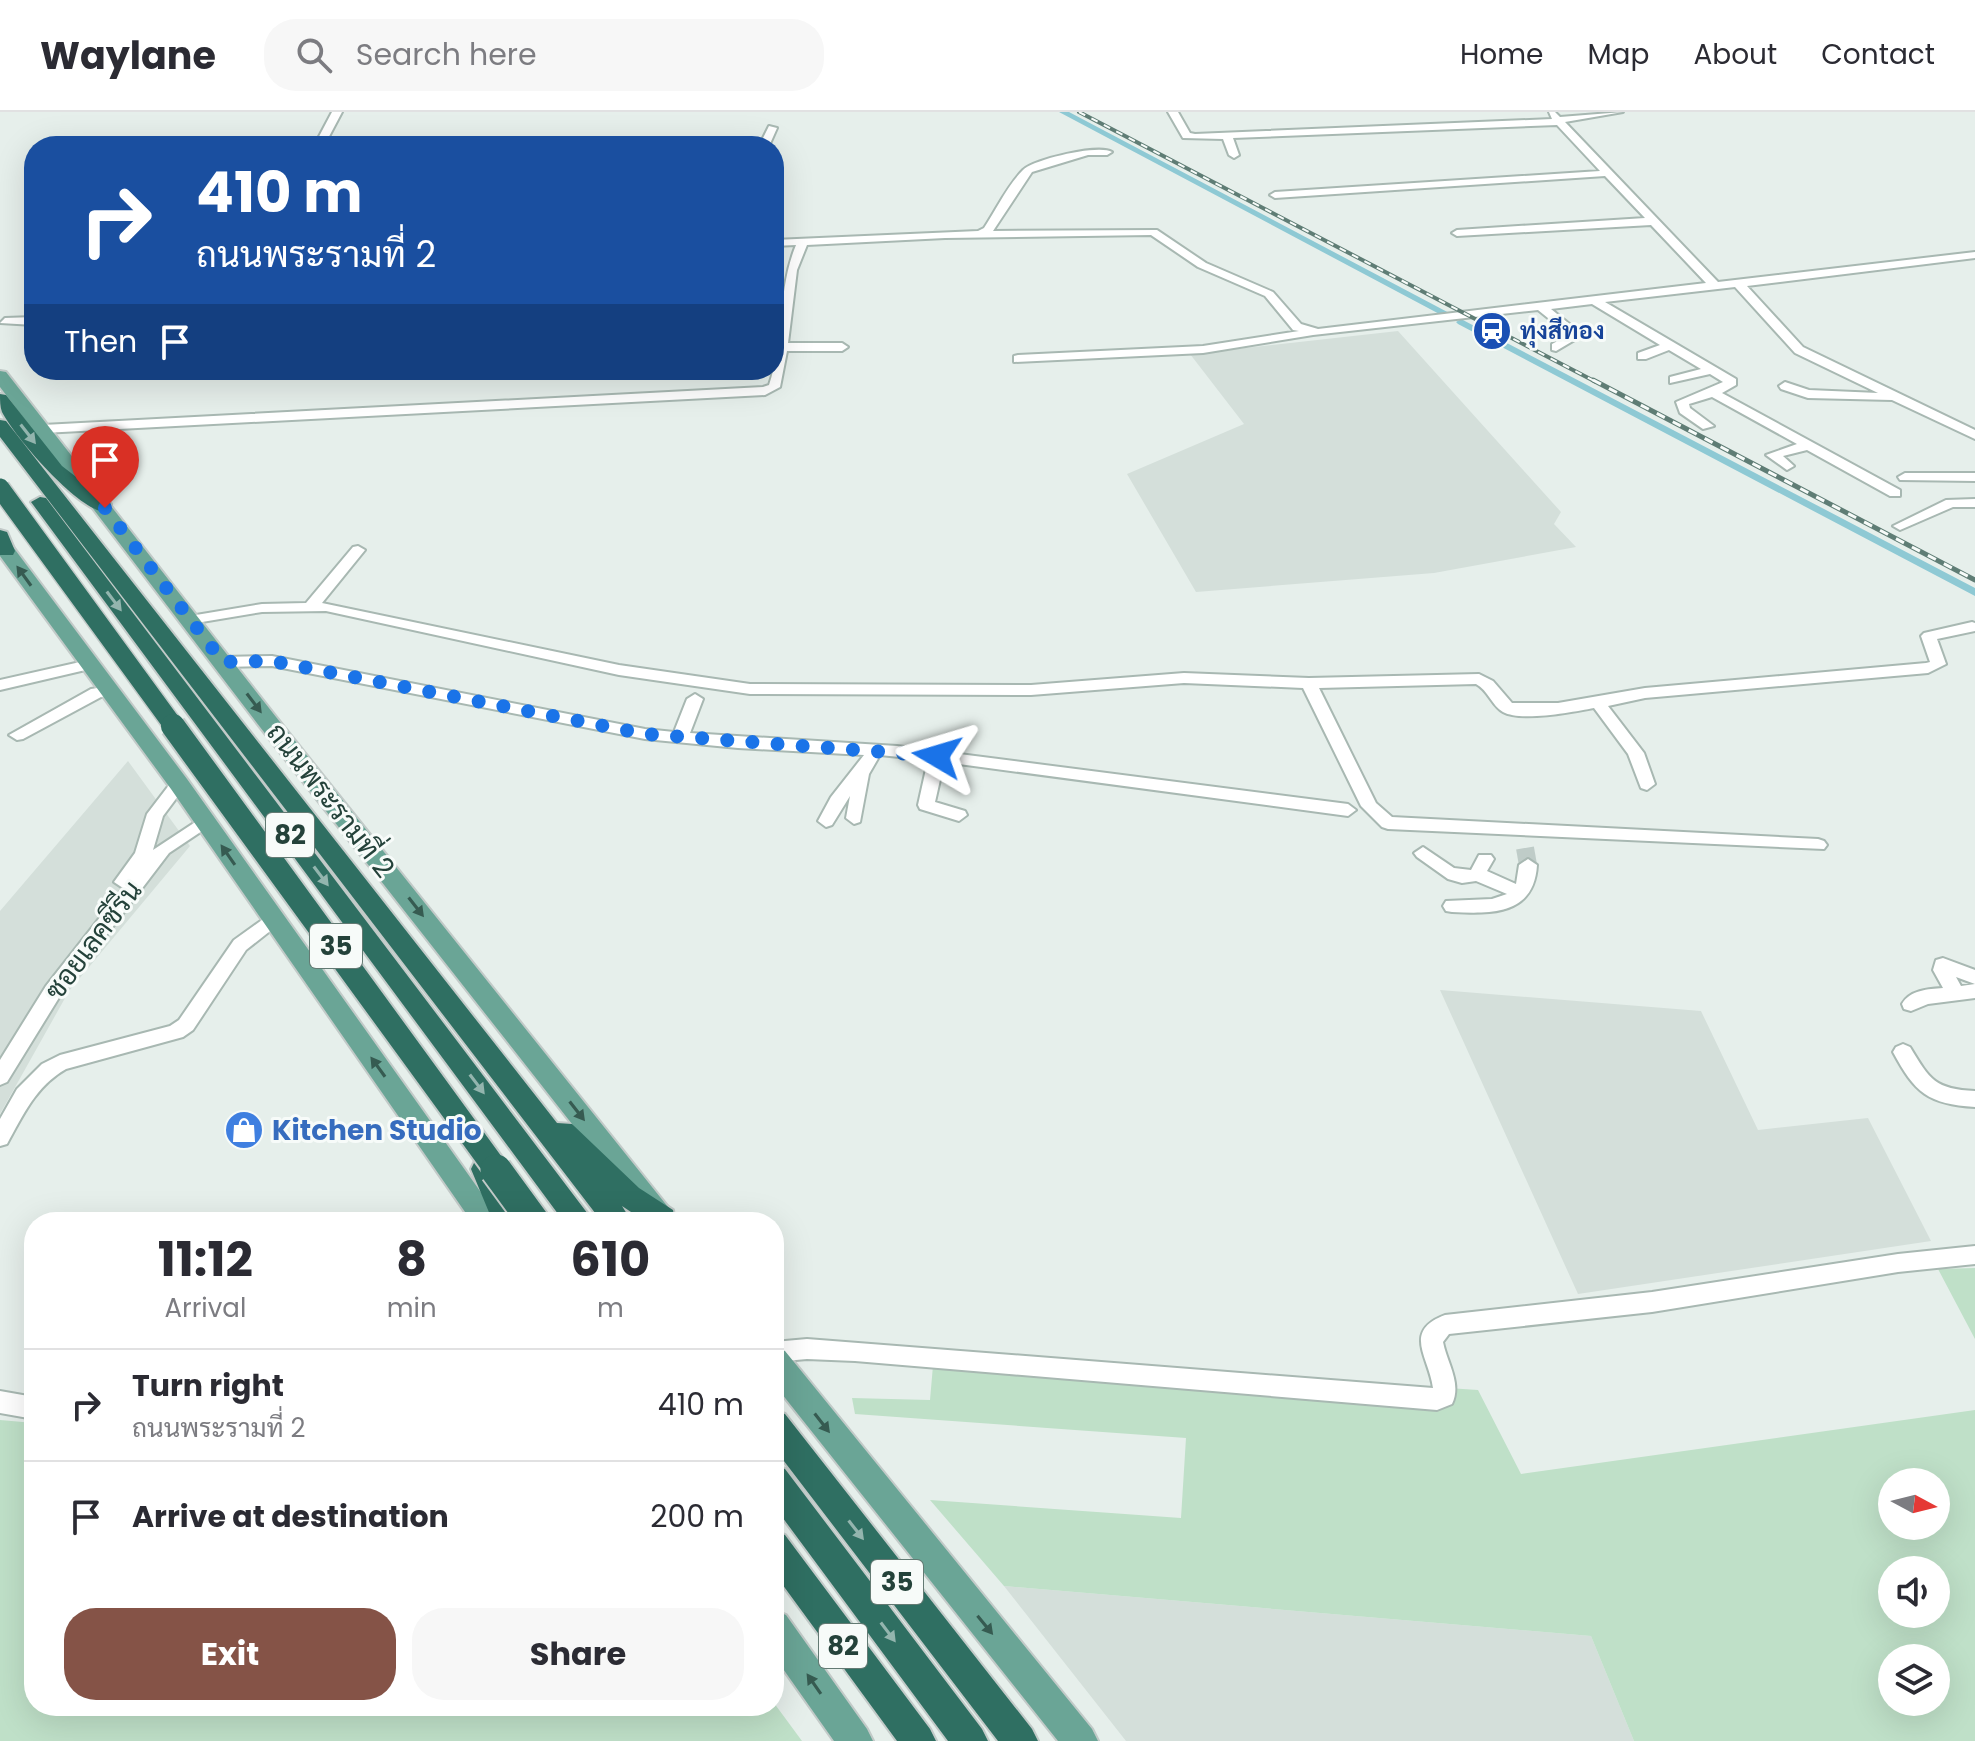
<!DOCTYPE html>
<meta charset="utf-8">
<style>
body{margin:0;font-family:Poppins,Sarabun,sans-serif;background:#f7f7f7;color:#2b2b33;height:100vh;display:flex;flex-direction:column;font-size:30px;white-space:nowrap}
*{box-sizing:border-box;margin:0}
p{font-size:26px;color:#7c7c81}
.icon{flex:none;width:44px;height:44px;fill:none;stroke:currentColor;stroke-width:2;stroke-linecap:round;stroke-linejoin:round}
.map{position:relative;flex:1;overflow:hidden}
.sheet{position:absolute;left:24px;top:1100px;width:760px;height:504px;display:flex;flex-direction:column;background:#fff;border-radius:32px;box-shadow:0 8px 32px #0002}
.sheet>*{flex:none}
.top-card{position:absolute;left:24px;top:24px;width:760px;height:244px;border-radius:32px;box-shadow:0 8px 32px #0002;background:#1a4fa0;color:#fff;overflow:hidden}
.needle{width:52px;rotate:97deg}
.buttons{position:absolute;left:1878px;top:1356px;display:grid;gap:16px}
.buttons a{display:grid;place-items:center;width:72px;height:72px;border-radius:50%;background:#fff;box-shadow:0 8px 32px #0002;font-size:40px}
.pin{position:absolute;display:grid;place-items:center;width:68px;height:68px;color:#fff;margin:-82px -34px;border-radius:50% 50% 50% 0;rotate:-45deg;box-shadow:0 0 8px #0007}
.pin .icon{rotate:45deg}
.me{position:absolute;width:88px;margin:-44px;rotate:277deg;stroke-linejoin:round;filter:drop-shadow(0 0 6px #0008)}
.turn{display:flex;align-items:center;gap:28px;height:168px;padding:0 40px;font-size:36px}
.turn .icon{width:104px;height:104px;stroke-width:2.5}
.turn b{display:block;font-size:56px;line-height:68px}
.then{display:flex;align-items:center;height:76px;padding:0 40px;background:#0003;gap:16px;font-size:30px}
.eta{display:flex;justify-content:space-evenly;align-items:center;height:136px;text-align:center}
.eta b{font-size:48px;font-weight:700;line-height:56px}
.primary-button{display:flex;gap:16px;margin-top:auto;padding:16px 40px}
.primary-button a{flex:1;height:92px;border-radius:32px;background:#855347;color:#fff;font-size:32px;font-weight:700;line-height:92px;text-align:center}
.primary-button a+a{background:#f7f7f7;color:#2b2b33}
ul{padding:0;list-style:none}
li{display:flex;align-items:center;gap:24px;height:112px;padding:0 40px;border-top:2px solid #e1e1e2}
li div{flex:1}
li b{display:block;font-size:30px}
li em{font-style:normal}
header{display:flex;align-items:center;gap:48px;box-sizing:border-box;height:112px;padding:0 40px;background:#fff;border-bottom:2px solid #e1e1e2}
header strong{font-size:38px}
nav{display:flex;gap:44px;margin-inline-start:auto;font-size:28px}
.search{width:560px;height:72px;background:#f7f7f7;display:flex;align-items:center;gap:20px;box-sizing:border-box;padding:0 28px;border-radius:32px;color:#7c7c81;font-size:30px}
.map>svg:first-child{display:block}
.built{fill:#d4dfda}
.green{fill:#bfe0c8;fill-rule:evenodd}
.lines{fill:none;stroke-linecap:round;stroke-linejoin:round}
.canal{fill:#8ec9d4;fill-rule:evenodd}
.minor-tunnel{stroke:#bfccc8;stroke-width:18;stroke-dasharray:18 9;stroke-linecap:butt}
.minor-casing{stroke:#a8b8b2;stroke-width:4}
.major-casing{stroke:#c2cac8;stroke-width:4}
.highway-casing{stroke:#c2cac8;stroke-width:4}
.minor{fill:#fff;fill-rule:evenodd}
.major{fill:#6aa596;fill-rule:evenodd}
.highway{fill:#2f6f62;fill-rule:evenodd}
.rail-far1-casing{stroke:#5f7d75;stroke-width:4}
.rail-casing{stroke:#5f7d75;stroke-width:5}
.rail-far1{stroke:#f7fbf9;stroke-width:2;stroke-dasharray:7;stroke-linecap:butt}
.rail{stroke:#f7fbf9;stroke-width:3;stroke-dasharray:9;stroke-linecap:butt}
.highway-bridge-far2-casing{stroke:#c2cac8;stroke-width:22;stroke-linecap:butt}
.highway-bridge-far1-casing{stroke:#c2cac8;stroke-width:28;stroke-linecap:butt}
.highway-bridge-casing{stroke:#c2cac8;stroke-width:35;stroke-linecap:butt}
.highway-bridge-far2{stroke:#2f6f62;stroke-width:19}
.highway-bridge-far1{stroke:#2f6f62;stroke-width:24}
.highway-bridge{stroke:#2f6f62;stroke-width:31}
.oneway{fill:#93b5ae}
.oneway2{fill:#365b51}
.route{stroke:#1a73e8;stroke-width:14;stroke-dasharray:0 25.2}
.labels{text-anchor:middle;stroke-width:6;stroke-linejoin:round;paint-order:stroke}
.far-transit-label{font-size:24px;font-weight:bold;fill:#164399;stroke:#f7fbf9;text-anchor:start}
.shield{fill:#f7fbf9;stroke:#637a73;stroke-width:2}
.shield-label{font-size:26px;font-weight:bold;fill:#24423a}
.street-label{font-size:28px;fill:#24423a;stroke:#f7fbf9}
.shop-label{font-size:28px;font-weight:bold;fill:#366cbe;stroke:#f7fbf9;text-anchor:start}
</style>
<header>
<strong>Waylane</strong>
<div class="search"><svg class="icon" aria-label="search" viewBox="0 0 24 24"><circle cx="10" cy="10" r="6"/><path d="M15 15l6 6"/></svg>Search here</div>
<nav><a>Home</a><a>Map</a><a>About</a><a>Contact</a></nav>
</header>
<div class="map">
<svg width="1975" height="1629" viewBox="0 0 1975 1629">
<rect width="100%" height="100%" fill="#e6efeb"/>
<path class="built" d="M1398,219L1561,400L1554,412L1576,435L1434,461L1196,480L1127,362L1244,312L1190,242Z
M128,649L190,734L69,879L0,1002V799Z
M1440,878L1701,899L1758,1018L1868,1006L1931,1129L1578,1182Z
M1004,1474L1591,1524L1634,1629H1126Z"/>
<path class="green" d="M1975,1156V1227L1938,1157Z
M934,1242L1478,1278L1521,1362L1975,1298V1629H1634L1591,1524L1004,1474L930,1388L1181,1406L1186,1326L855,1302L852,1286L930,1288ZM1892,1370H1936V1414H1892ZM1892,1458H1936V1502H1892ZM1892,1546H1936V1590H1892Z
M0,1308L34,1311V1594H774V1591L802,1629H0Z"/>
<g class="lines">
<path class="canal" d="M1059,0H1069L1453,203L1445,205Z
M1461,207L1975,476V484L1458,212L1456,210Z"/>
<path class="minor-tunnel" d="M1525,736L1528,753"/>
<g class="minor-casing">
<path id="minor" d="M332,0H342L324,34H314Z
M1168,0H1178L1190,21L1195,22L1552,7L1549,0H1555L1560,5L1623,0L1565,10L1718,170L1975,140V146L1747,174L1803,235L1975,318V327L1892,288L1808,286L1781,277L1779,274L1785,270L1809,278L1878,281L1795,241L1735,175L1605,190L1736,267V273L1722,281L1900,378V384H1890L1807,338L1783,344L1794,354L1787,358L1766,343L1797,332L1712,285L1689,292L1690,296L1714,314L1703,317L1680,301L1676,290L1723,270L1710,262L1670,271V265L1701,257L1669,238L1646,247H1638V241L1660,233L1592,192L1551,197L1583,223L1556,239L1552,238V232L1569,223L1538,198L1313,223L1203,241L1014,250V244L1018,243L1203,234L1299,219L1293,218L1265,184L1198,155L1151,123L945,126L807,133L797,158L788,231H842L848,235L842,239H787L780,275L765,283L43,321L37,317L43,313L763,275L769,273C784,231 777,179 796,133L774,134V128L978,119L984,116C996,98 1007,74 1023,58C1034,47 1099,32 1112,40L1107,43H1088L1032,60L993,119L1157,118L1206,151L1273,180L1301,212L1318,217L1706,171L1651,113L1457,124L1452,121L1457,118L1645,106L1605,64L1275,86L1270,83L1275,80L1600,59L1557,13L1233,26L1239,43L1234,46L1229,43L1223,27L1183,26Z
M769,14L777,16L769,34H759Z
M34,205V213L0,211L5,206Z
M132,258H144L136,265L130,261Z
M1905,361H1975V369L1900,368L1898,365Z
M1975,387V395H1953L1900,418L1893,414L1946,388Z
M358,434L365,438L322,491L619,553L750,572L1031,573L1184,561L1309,566L1479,562L1493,569L1512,591H1558L1645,576L1926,551L1930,550L1921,524L1924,521L1972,510L1975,511V519L1937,527L1946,552L1928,561L1645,586L1608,594L1644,641L1655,672L1647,678L1641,676L1628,642L1594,596C1573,600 1521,610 1503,600C1492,594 1488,578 1476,572L1319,576L1376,691L1392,705L1818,727L1824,729L1827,733L1824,737L1388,717L1382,715L1361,694L1303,576L1184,571L1031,583L750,582L619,563L326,499L262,500L190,512L183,508L190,504L262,492L306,491L353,435Z
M272,544L645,617L674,620L687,587L695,582L703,587L690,621L897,634L1348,692L1356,698L1348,704L944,650L935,690L965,699L967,703L959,709L920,697L918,693L928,648L880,643L869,662L860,710L854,712L846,706L850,684L832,713L826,715L818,709L831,685L864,643L738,636L645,627L272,554L223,555L215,550L223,545Z
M89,548L94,550V556L0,578V568Z
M111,574L117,576L119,579L117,582L101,585L23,627L17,628L9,623L91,577Z
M179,666L187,672L163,704L153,738L200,707H212L214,711L169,741L60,884L7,970L0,973V948L46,874L123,776L114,770L135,741L147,702L173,668Z
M1423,735L1454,756L1471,758L1479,743H1491L1494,747L1487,759L1516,772L1519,753L1528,747L1537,753C1534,803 1492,802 1452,800L1446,799L1443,794L1446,789L1492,787L1507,782L1476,769L1462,771L1448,767L1417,745L1414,741Z
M273,800L279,802L282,807L279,812L246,838L193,918L183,925L66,957C36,974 23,1003 7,1032L0,1034V1007L17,977L42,952L60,943L170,914L179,908L234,828Z
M1943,846L1975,858V886L1928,892L1911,899L1904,897L1902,892C1910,878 1928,877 1943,876L1933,858L1936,848ZM1956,865L1975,872L1961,874Z
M1903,932L1910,935C1930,968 1935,977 1975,979V995C1928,992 1915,981 1893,940L1896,935Z
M1975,1134V1152L1898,1160L1652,1200L1449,1222L1443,1230C1447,1251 1462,1271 1452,1292L1437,1298L855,1249L807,1247L774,1250V1230L807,1227L1433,1276C1429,1245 1402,1219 1445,1203L1652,1180L1898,1142Z
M0,1279L34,1285V1307L0,1301Z"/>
</g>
<g class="major-casing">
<path id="major" d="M0,259L6,260L276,605L680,1110H649L260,615L0,275Z
M0,425L7,427L187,667L502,1110H472L171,677L0,444Z
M774,1235L785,1239L1092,1617L1098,1629H1058L774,1272Z
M774,1498L786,1503L867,1617L873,1629H834L774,1544Z"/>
</g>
<g class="highway-casing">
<path id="highway" d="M0,282L6,283L62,354L111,392V400C84,407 14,324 2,300C0,295 0,288 0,282Z
M0,308L6,309L557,1011L572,1012L639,1076L673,1098L675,1110H646L622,1094L632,1110H602L0,325Z
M40,385L46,386L594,1110H564L34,394L31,390Z
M0,418L7,420L15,439L13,443H0Z
M485,1046L495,1049L521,1110H493L471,1057L475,1049Z
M774,1298L785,1302L1032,1617L1038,1629H998L774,1336Z
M774,1353L785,1357L982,1617L988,1629H948L774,1394Z
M774,1418L785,1423L930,1617L936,1629H897L774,1461Z"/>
</g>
<use href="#minor" class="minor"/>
<use href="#major" class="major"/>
<use href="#highway" class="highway"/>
<g class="rail-far1-casing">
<path id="rail-far1" d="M1079,0L1596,270"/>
</g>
<g class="rail-casing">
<path id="rail" d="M1593,268L1975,468"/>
</g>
<use href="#rail-far1" class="rail-far1"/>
<use href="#rail" class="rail"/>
<g class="highway-bridge-far2-casing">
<path id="highway-bridge-far2" d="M0,376L175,616"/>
</g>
<g class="highway-bridge-far1-casing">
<path id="highway-bridge-far1" d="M173,614L498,1060"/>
</g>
<g class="highway-bridge-casing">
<path id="highway-bridge" d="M496,1058L534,1110"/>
</g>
<use href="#highway-bridge-far2" class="highway-bridge-far2"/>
<use href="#highway-bridge-far1" class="highway-bridge-far1"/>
<use href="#highway-bridge" class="highway-bridge"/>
</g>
<defs><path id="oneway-solid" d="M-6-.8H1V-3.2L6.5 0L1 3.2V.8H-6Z" transform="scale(2)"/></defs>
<g class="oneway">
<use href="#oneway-solid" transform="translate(28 322) rotate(52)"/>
<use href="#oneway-solid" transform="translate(114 489) rotate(53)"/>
<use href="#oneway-solid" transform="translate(321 764) rotate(53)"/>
<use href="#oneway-solid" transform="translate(477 972) rotate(53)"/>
<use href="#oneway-solid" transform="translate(856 1418) rotate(52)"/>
<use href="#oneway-solid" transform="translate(888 1520) rotate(53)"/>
</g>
<g class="oneway2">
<use href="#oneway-solid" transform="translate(24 464) rotate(-126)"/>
<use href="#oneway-solid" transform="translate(254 591) rotate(53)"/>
<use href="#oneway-solid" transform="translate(228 743) rotate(-125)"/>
<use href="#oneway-solid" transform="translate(416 795) rotate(52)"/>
<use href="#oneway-solid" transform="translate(378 955) rotate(-126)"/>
<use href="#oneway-solid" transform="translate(577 999) rotate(52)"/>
<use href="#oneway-solid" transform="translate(822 1311) rotate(52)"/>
<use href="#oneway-solid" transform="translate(985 1513) rotate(51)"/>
<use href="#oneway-solid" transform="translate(814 1572) rotate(-125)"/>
</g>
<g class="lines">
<path class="route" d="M105,396L223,550L272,549L645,622L937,644"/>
</g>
<defs>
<g id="station-disc" transform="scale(2)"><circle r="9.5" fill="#1a4fb4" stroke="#f7fbf9"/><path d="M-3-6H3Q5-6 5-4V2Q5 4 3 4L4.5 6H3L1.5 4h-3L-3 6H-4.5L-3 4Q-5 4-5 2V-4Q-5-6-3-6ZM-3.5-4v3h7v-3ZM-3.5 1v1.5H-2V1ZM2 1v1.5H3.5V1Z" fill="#fff"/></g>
<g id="shop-disc" transform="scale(2)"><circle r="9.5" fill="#3f7fe0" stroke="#f7fbf9"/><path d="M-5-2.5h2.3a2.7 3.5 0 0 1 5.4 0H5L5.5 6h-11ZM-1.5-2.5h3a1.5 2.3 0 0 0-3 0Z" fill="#fff"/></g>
</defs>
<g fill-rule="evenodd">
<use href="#station-disc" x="1492" y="219"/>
<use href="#shop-disc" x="244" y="1018"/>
</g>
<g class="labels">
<g class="far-transit-label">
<text x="1520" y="227">ทุ่งสีทอง</text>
</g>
<g class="shield">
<rect x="266" y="701" width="48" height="44" rx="6"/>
<rect x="310" y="812" width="52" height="44" rx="6"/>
<rect x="871" y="1448" width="52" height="44" rx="6"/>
<rect x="819" y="1512" width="48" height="44" rx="6"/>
</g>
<g class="shield-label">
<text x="290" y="732">82</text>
<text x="336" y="843">35</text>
<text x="897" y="1479">35</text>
<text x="843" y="1543">82</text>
</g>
<g class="street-label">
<text transform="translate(331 688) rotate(52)" y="10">ถนนพระรามที่ 2</text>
<text transform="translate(93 828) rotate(-53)" y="10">ซอยเลคซีรีน</text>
</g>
<g class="shop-label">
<text x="272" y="1028">Kitchen Studio</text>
</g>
</g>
</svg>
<div class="buttons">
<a><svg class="needle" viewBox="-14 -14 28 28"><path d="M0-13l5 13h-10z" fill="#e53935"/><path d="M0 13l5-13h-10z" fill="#7c7c81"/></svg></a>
<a><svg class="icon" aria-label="sound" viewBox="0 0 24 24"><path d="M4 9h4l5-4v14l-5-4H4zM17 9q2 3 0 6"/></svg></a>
<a><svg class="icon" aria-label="layers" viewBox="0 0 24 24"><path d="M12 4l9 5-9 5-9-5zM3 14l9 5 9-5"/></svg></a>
</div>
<div class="pin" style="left:105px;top:396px;background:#d93025"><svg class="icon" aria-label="arrive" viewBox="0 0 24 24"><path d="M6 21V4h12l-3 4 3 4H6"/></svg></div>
<svg class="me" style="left:937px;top:644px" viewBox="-20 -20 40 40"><path d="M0-17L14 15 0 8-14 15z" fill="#1a73e8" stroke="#fff" stroke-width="4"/></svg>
<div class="top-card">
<div class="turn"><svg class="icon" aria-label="right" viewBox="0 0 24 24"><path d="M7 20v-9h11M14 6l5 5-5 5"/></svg><div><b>410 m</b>ถนนพระรามที่ 2</div></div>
<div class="then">Then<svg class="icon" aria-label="arrive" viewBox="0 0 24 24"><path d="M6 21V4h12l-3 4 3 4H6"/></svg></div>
</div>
<section class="sheet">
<div class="eta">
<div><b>11:12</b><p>Arrival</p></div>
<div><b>8</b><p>min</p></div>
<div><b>610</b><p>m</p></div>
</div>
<ul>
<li><svg class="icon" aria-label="right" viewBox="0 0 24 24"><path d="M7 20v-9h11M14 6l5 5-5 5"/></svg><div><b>Turn right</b><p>ถนนพระรามที่ 2</p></div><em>410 m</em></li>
<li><svg class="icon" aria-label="arrive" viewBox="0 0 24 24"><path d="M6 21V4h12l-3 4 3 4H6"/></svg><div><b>Arrive at destination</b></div><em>200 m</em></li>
</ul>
<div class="primary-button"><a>Exit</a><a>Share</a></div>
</section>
</div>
